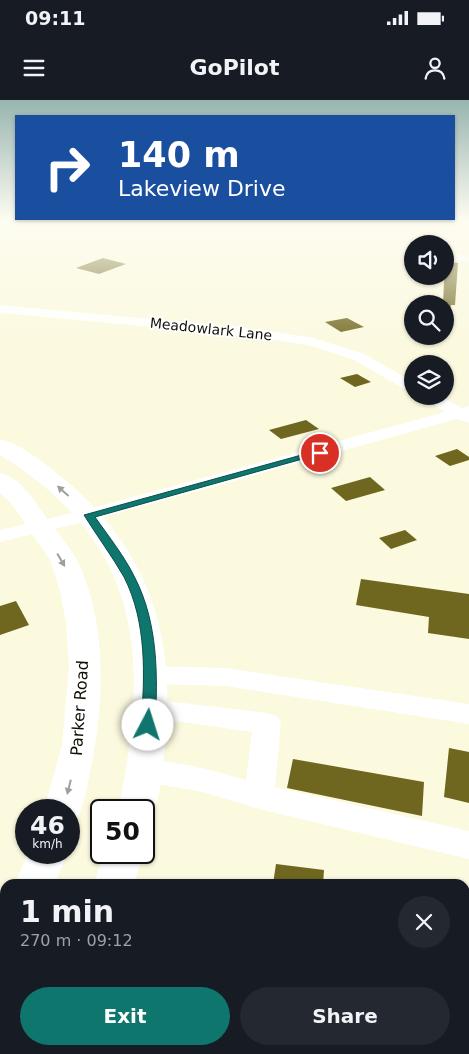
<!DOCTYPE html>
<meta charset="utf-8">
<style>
body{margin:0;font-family:"DejaVu Sans",sans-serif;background:#242831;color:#f1f3f6;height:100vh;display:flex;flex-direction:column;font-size:19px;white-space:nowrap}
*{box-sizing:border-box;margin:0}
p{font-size:16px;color:#9ea1a6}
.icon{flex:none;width:28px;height:28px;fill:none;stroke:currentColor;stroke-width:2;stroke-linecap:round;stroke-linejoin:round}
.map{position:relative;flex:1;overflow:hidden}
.side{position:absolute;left:0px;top:779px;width:470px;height:176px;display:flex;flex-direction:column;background:#171b24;border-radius:15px 15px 0 0;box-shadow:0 1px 4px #0004}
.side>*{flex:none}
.top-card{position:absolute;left:15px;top:15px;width:440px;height:105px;border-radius:0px;box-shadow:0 1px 4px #0004;background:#1a4fa0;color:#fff;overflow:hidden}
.fabs{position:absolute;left:404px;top:135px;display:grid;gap:10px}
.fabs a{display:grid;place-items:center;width:50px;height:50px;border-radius:50%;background:#171b24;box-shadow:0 1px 4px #0004;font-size:25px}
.speed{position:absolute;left:15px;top:699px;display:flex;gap:10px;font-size:25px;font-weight:700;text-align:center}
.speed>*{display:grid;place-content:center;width:65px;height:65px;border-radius:50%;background:#171b24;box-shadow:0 1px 4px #0004;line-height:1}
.speed small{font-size:12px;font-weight:400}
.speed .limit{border:2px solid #111;border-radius:8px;background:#fff;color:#111}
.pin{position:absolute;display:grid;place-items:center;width:42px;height:42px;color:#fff;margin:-21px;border:2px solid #fff;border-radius:50%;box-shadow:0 1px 5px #0007}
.me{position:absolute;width:55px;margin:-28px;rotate:5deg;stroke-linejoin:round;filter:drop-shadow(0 0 4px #0008)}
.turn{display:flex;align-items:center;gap:18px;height:105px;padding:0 20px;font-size:22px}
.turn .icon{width:65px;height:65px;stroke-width:2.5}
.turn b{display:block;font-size:35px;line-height:42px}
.round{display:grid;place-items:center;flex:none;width:52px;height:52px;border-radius:26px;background:#242831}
.headline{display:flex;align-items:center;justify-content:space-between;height:85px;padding:0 20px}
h1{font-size:30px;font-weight:700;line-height:38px}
.cta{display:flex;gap:10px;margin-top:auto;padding:10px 20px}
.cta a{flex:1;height:58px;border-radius:30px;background:#0f766e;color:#fff;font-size:20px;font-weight:700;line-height:58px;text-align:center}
.cta a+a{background:#242831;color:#f1f3f6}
.status{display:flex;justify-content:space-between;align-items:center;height:35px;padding:0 25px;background:#171b24;direction:ltr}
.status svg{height:14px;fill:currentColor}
header{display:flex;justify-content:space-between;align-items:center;height:65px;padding:0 20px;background:#171b24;font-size:22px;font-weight:700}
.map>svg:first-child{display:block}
.building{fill:#6f671f}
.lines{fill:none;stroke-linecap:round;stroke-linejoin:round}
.minor{fill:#fff;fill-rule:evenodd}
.major{fill:#fff;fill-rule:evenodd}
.oneway{fill:#a09f9c}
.route{fill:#0f766e;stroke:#0a4d48}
.labels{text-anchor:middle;stroke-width:4;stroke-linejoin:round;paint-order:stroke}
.far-street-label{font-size:14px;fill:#111007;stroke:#fff}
.street-label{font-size:16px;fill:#111007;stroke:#fff}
</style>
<div class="status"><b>09:11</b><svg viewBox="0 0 49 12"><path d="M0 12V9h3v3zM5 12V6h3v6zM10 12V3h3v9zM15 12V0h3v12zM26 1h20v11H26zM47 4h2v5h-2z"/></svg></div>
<header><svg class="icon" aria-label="menu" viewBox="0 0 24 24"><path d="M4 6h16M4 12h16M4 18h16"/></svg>GoPilot<svg class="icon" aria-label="person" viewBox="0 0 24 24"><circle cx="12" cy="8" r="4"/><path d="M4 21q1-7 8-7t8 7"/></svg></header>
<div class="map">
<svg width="469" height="954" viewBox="0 0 469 954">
<rect width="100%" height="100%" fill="#fbf9de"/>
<path class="building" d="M103,158L126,164L99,174L76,168Z
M445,161L458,163L455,205H451L449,215H445V204H443Z
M347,218L364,227L341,232L325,222Z
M357,274L371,282L355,287L340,278Z
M306,320L319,329L281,339L269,330Z
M457,349L469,357V360L450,366L435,356Z
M370,377L385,390L346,401L331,388Z
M405,430L417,440L391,449L379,438Z
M361,479L469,494V539L428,533L429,517L356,505Z
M16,501L29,525L0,535V506Z
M449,648L469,652V703L444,697Z
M293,659L424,682L422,716L287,688Z
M276,764L324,770L323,784H273Z"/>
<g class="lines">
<path class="minor" d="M445,153L469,156V162L445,159Z
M0,205L250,228L314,238L364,254L412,281V292L406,290L354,260L312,246L250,236L0,213Z
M421,296H441L462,308L469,306V323L457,319L96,419L0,442V430L85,410L445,312Z
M151,566L226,568L469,604V624L226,586L151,584L142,582L138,575L142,568Z
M150,599L267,613L277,616L281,623L275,687L469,731V759L259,709L203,692L133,680L128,672L133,664C160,654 217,672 246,680L252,632L140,616L136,609L140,602Z"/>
<path class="major" d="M14,120H29L0,138V129Z
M0,339C23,345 46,364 64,379C151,452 176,537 165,647C162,672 161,699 150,721L144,723V710H118C150,558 144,444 0,355Z
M0,373C21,378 34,400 46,417C56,431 69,445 77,460C109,525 104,609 89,677C86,693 83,707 76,721L69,724V710H44L62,645L69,567L66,523L60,491L50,460L11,403L0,393Z
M28,752H68L55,784H15Z
M104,752H144L134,784H94Z
M5,834V888L0,890V836Z
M33,950H81L80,954H32Z"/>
</g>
<defs><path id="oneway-solid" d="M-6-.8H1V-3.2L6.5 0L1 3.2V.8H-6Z" transform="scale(1.25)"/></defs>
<g class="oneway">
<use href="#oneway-solid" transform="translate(63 391) rotate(-138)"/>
<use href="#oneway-solid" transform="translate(61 460) rotate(60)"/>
<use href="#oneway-solid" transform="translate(69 687) rotate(104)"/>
</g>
<linearGradient id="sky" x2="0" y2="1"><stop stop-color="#98b5b0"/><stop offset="0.47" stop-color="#fdfcf0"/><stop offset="1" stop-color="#fdfcf0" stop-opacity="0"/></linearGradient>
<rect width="469" height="254" fill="url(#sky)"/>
<path class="route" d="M316,351L324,353L95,417C109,437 125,457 135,478C158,523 158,576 155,625L153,629H143L141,625C145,576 147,522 124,477C112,456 97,436 84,415Z"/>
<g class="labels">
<g class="far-street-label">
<text transform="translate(211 229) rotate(6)" y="5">Meadowlark Lane</text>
</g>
<g class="street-label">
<text transform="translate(79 608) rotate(-86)" y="6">Parker Road</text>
</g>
</g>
</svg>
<div class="fabs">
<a><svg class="icon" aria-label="sound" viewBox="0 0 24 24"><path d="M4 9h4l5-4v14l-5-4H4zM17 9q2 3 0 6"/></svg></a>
<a><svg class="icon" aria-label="search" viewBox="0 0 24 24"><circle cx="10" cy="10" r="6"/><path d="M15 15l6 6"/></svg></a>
<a><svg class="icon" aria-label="layers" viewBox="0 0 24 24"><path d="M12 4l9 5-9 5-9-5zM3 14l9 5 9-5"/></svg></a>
</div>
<div class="speed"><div>46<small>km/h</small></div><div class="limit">50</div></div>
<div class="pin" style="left:320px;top:353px;background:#d93025"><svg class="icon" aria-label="arrive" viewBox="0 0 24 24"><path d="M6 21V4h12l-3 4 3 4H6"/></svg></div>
<svg class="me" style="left:148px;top:625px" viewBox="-20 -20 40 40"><circle r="19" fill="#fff"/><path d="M0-13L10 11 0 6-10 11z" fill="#0f766e"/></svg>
<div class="top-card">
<div class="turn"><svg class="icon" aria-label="right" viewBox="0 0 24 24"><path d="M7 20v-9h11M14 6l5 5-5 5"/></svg><div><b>140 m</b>Lakeview Drive</div></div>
</div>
<section class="side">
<div class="headline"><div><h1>1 min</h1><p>270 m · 09:12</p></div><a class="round"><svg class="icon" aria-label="close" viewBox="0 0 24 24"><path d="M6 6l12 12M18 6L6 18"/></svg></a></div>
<div class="cta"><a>Exit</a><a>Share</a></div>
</section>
</div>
